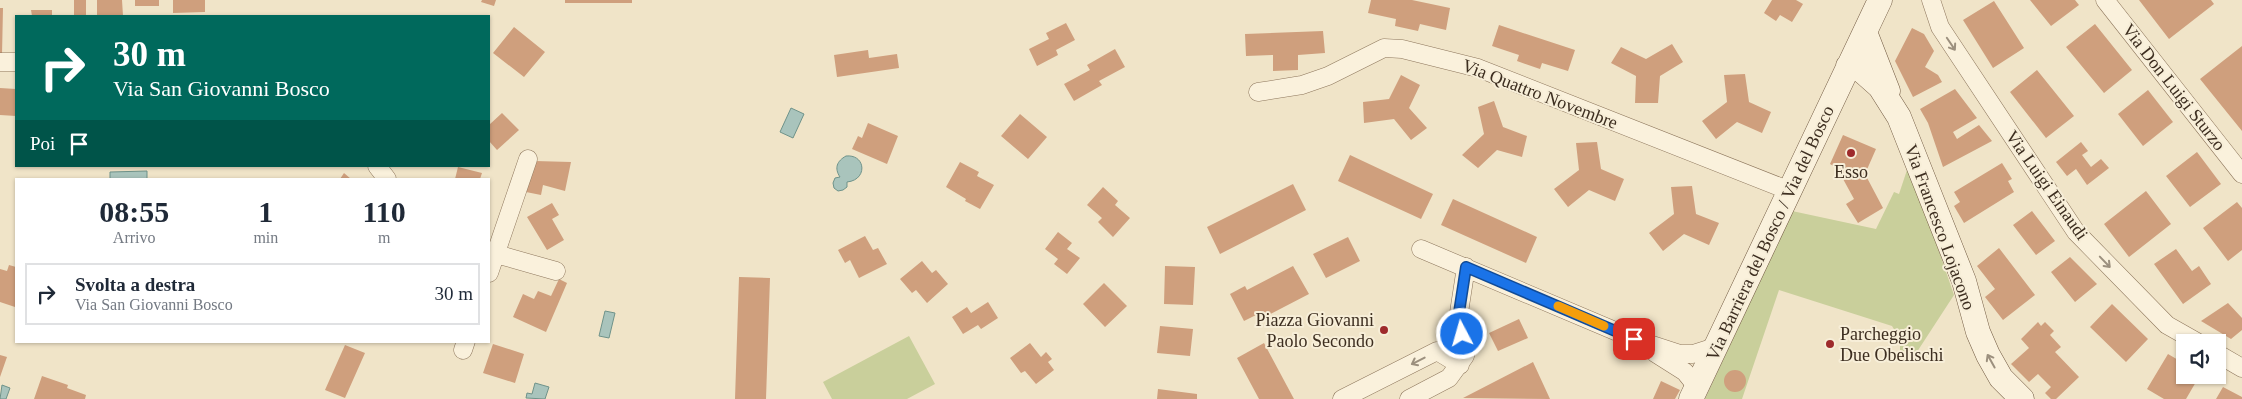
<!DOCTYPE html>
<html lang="it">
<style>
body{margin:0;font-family:"Times New Roman",serif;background:#f2f2f3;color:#1f2937;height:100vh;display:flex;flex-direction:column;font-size:19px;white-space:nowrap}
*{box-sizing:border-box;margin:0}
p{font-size:16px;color:#747a83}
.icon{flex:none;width:28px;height:28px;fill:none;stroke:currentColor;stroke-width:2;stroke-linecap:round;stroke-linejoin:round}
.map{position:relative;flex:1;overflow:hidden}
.side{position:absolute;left:15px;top:178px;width:475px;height:165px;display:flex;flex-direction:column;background:#fff;border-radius:0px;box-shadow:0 1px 4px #0004}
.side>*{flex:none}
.guide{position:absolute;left:15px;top:15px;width:475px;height:152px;border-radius:0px;box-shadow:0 1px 4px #0004;background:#00695c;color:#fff;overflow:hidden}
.buttons{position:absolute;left:2176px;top:334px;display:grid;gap:10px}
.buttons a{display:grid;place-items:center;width:50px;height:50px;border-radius:0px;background:#fff;box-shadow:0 1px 4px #0004;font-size:25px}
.pin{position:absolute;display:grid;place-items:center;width:42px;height:42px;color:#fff;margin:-21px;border-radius:10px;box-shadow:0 2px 8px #0006}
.me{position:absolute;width:55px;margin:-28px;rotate:354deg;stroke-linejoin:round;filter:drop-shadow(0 0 4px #0008)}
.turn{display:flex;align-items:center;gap:18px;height:105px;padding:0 15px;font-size:22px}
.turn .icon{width:65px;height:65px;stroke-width:2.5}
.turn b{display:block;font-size:35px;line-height:42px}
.then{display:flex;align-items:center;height:48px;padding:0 15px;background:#0003;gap:10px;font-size:19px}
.eta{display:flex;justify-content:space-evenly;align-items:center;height:85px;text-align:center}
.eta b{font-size:30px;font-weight:600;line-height:35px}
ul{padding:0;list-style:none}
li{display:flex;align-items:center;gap:15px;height:62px;margin:0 10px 8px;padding:0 5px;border:2px solid #e0e1e3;border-radius:0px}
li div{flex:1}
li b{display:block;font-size:19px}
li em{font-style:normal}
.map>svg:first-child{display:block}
.green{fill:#c9cf9b}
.water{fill:#a9c4bc;stroke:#6f938a}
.building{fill:#cf9f7d}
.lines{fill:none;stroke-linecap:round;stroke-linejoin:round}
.street-casing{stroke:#8d765c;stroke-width:19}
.secondary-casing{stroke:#6f573f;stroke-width:25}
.street{stroke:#faf1dc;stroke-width:18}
.secondary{stroke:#faf1dc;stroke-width:24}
.oneway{stroke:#9c907e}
.route-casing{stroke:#114b97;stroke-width:12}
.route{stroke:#1a73e8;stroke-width:9}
.slow{stroke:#f59e0b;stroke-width:9}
.poi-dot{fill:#9e2a2b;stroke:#f7eed8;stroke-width:2}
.labels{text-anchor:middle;stroke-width:4;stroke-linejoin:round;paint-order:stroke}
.street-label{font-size:18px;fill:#3d2e20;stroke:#f7eed8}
.poi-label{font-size:18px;fill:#3d2e20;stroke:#f7eed8}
</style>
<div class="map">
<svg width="2242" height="399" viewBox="0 0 2242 399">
<rect width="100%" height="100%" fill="#f0e4c8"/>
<path class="green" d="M1909,164L1954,295L1913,358L1900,350V339L1892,326L1779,290L1742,399H1705L1792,211L1876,229L1894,192L1899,194Z
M909,336L935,384L907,399H832L823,382Z"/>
<path class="water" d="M791,108L804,114L793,138L780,132Z
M846,156C866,154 868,180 847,182V187L843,190L838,191L834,188L833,183L835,178L840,177C834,168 837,161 846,156Z
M147,171V179H110V172Z
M605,311L615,313L609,338L599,336Z
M535,383L549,387L545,399L526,398L527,393L532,394Z
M2,385L10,388L6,399H0Z"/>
<path class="building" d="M74,0H86V16H74Z
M97,0H122L123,16H97Z
M135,0H159V6H135Z
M173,0H205V12L173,13Z
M482,0H496L494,6L481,2Z
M565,0H632V3H565Z
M1371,0H1412L1450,8L1446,30L1420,24L1418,31L1395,26L1396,19L1368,13Z
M1772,0H1796L1803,4L1792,22L1780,15L1776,21L1764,13Z
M2030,0H2075L2079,5L2051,26Z
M2139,0H2211L2214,4L2169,39Z
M1994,1L2024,48L1993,68L1963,20Z
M0,8H3L2,55H0Z
M31,10H52V16H32Z
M1066,23L1075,40L1056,50L1058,55L1037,66L1029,49L1049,39L1046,33Z
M2095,24L2132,70L2104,93L2066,47Z
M1499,25L1575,50L1568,71L1542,63L1540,69L1517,61L1519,55L1492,46Z
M514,27L545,52L524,77L493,53Z
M1912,28L1924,34L1934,51L1925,67L1938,75L1942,82L1913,97L1895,61Z
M1323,31L1325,53L1298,55V70L1273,71V55L1246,56L1245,34Z
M1672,44L1683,62L1660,76L1658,103H1635L1636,76L1611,63L1621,47L1646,59Z
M2242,46V131L2200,79Z
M1115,49L1125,67L1099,81L1102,85L1074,101L1064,84L1090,70L1087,65Z
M868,50L869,58L897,54L899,68L837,77L834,55Z
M2037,70L2074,116L2046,138L2010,92Z
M1745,74L1749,102L1771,112L1762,133L1737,122L1716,139L1702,121L1727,102L1724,75Z
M1401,75L1420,85L1409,108L1427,128L1411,140L1394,119L1364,123L1363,102L1389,99Z
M0,88L16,89V116L0,115Z
M1955,89L1977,118L1953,132L1957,139L1979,125L1992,141L1943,167L1928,123L1920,109Z
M2148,90L2173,122L2143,146L2118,114Z
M1494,101L1503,127L1527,136L1522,157L1497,150L1478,168L1462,155L1484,134L1478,107Z
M502,113L519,130L497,150L489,141V125Z
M1020,114L1047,137L1028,159L1001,136Z
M868,123L898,136L887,164L852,149L858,136L862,138Z
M1843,135L1876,149L1865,174L1883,208L1858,223L1846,204L1854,199L1837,168L1830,164Z
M1597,142L1601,169L1624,179L1615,201L1589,190L1568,207L1554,189L1579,170L1576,143Z
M2081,142L2088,151L2082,155L2091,167L2101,159L2109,168L2087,185L2076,169L2067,176L2056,162Z
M2197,152L2221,184L2190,207L2166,176Z
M1350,155L1433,194L1421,219L1338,181Z
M535,161L571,162L565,191L543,185L541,195L526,192Z
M960,162L979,172L977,176L994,185L980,209L965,201L966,199L946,187Z
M2002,163L2012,179L2008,181L2014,192L1964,223L1954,206L1960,202L1954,192Z
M458,167L482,173L480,179H455Z
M344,173L351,179H340Z
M1293,184L1306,210L1220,254L1207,227Z
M1692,186L1696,214L1719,223L1709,245L1684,234L1663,251L1649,233L1674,214L1671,187Z
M1103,187L1118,201L1115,205L1130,218L1113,237L1098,222L1102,218L1087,205Z
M2146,191L2171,224L2129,257L2104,224Z
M1453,199L1537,237L1526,263L1441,225Z
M2237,202L2242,208V250L2228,261L2203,228Z
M552,203L559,215L552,219L564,240L547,250L527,217Z
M2032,211L2055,241L2036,255L2013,225Z
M1058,232L1072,243L1067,249L1080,258L1067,274L1054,264L1058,259L1045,249Z
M865,236L873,250L878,248L887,264L859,278L850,260L845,263L838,250Z
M1348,237L1360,261L1326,278L1313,254Z
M1999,248L2035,295L2003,320L1985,297L1995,289L1977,266Z
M2176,249L2192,271L2199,266L2211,284L2183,304L2154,264Z
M2070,257L2097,284L2075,302L2051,272Z
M922,261L932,273L936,270L948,284L927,303L916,290L912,293L900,279Z
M9,265L16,267L15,307L0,302V269L7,271Z
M1165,266L1195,267L1193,305L1164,304Z
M1293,266L1309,294L1263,318L1260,313L1244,321L1230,294L1245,286L1247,290Z
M739,277L770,278L766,399H735Z
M559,279L567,283L546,332L513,317L523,294L534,299L538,291L551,296Z
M1104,283L1127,306L1105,327L1083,304Z
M988,302L998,318L981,329L978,325L963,334L952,317L967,307L971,313Z
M2228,303L2242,318V330L2231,339L2201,321Z
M2112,304L2148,339L2126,362L2090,327Z
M1519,319L1528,338L1498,351L1489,333Z
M2038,322L2041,326L2045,322L2054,331L2050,335L2061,347L2055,352L2079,377L2056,399H2051L2045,393L2051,387L2038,374L2029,382L2011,364L2029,348L2021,339Z
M1160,326L1193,329L1190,356L1157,353Z
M1030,343L1041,357L1046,352L1052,359L1048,362L1054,370L1036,384L1025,371L1021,373L1010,358Z
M1264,343L1294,399H1259L1237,358Z
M493,344L524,354L515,383L483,373Z
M345,345L365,353L345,398L325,390Z
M2168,354L2185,364V375H2200L2186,399H2164L2147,389Z
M0,355L7,357L0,377Z
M1533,362L1550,399L1463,398Z
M1724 381a11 11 0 1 1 22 0a11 11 0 1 1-22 0Z
M42,376L68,385L67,388L86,395L85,399H34Z
M1661,381L1680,390L1675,399H1653Z
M2223,387L2242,397V399H2216Z
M1158,389L1197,394V399H1157Z"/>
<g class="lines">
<g class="street-casing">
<path id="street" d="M1931,0L1940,27L2076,232L2167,325L2197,342
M2105,0L2242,174
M0,62H16
M1258,92L1302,85L1328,76L1384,48L1402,49L1478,68L1790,191
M377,166L387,179
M1421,249L1634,339L1680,354H1693L1718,346
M489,252L556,271
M489,273L528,159
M463,350L466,341
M1655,353L1685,372L1697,387
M2218,354L2242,368
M1342,399L1437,351L1460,365
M1409,399L1449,378L1465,356L1466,349L1458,319L1466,267"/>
</g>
<g class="secondary-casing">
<path id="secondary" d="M1865,32L1888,91
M1848,66L1862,71L1880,87L1899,117L1964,281L1978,332L1988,355L2001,378L2022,399
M1691,399L1880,0"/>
</g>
<use href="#street" class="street"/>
<use href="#secondary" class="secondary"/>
</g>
<defs><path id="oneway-shaft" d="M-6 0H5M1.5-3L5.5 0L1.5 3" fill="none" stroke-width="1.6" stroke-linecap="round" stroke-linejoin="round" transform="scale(1.25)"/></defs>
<g class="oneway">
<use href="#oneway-shaft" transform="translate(1951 44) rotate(56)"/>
<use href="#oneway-shaft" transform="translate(2105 262) rotate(46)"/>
<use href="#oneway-shaft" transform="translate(1418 361) rotate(153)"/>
<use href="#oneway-shaft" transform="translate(1991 361) rotate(-119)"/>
</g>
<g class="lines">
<g class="route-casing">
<path id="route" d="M1462,334L1458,319L1466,267L1634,339"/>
</g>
<use href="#route" class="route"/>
<path class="slow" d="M1558,306L1604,326"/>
</g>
<g class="poi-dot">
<circle cx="1851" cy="153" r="5"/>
<circle cx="1384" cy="330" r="5"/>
<circle cx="1830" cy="344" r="5"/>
</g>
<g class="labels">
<g class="street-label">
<text transform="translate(2174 87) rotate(52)" y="6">Via Don Luigi Sturzo</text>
<text transform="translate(1540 94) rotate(21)" y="6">Via Quattro Novembre</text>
<text transform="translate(2047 185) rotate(55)" y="6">Via Luigi Einaudi</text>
<text transform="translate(1940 227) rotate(70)" y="6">Via Francesco Lojacono</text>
<text transform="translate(1770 233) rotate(-65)" y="6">Via Barriera del Bosco / Via del Bosco</text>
</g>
<g class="poi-label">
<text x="1851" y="178">Esso</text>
<text x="1374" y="326" text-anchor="end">Piazza Giovanni<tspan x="1374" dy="21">Paolo Secondo</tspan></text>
<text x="1840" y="340" text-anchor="start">Parcheggio<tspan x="1840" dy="21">Due Obelischi</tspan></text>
</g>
</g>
</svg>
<div class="buttons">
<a><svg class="icon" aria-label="sound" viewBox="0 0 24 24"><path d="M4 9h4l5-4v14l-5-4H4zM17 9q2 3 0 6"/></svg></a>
</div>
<div class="pin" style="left:1634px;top:339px;background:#d93025"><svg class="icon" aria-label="arrive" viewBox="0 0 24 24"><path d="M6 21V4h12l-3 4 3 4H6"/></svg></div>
<svg class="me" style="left:1462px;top:334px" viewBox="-20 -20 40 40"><circle r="17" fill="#1a73e8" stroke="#fff" stroke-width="3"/><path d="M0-11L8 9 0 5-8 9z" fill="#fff"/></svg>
<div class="guide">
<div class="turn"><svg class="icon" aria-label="right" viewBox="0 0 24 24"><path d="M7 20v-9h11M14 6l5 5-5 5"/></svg><div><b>30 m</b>Via San Giovanni Bosco</div></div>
<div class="then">Poi<svg class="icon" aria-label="arrive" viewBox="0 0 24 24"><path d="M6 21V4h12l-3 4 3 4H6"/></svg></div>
</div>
<section class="side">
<div class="eta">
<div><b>08:55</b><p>Arrivo</p></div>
<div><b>1</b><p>min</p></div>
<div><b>110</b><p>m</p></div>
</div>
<ul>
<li><svg class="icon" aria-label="right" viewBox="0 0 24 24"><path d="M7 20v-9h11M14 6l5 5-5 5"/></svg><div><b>Svolta a destra</b><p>Via San Giovanni Bosco</p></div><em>30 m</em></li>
</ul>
</section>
</div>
